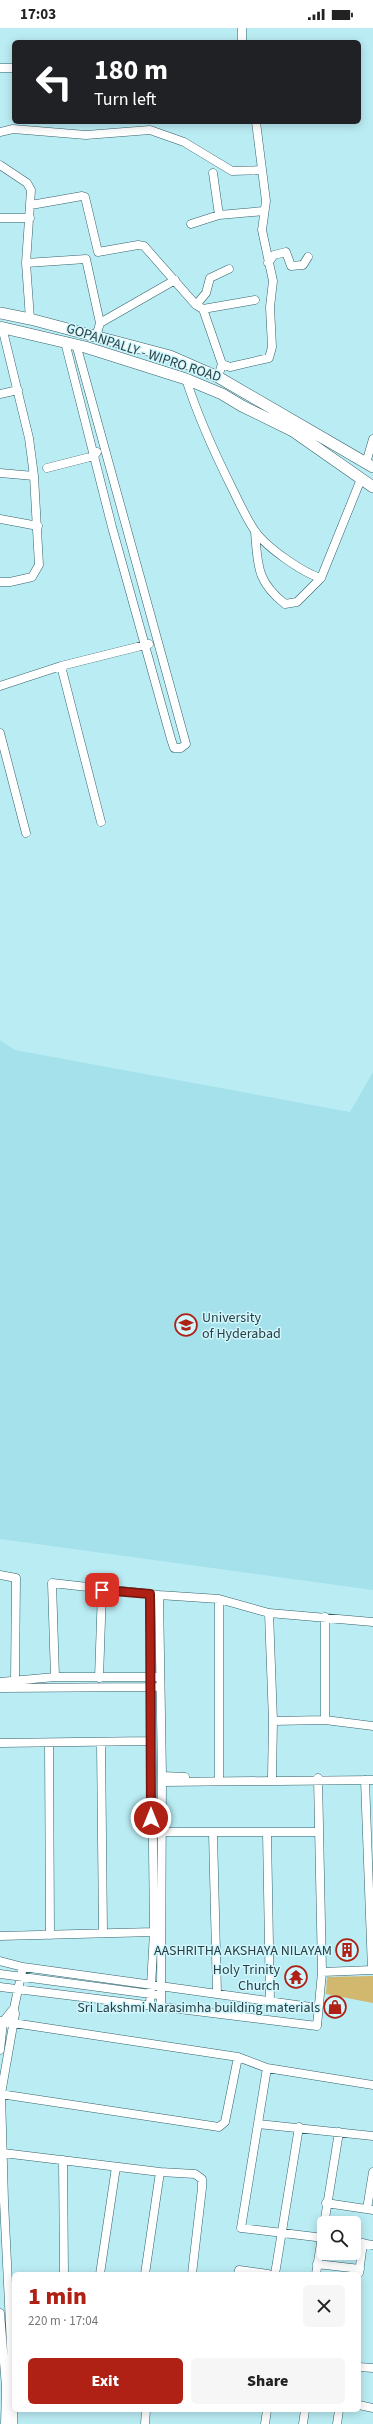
<!DOCTYPE html>
<meta charset="utf-8">
<style>
body{margin:0;font-family:"Source Sans 3",sans-serif;background:#f6f6f6;color:#222;height:100vh;display:flex;flex-direction:column;font-size:15px;white-space:nowrap}
*{box-sizing:border-box;margin:0}
p{font-size:13px;color:#767676}
.icon{flex:none;width:22px;height:22px;fill:none;stroke:currentColor;stroke-width:2;stroke-linecap:round;stroke-linejoin:round}
.map{position:relative;flex:1;overflow:hidden}
.sheet{position:absolute;left:12px;top:2244px;width:349px;height:140px;display:flex;flex-direction:column;background:#fff;border-radius:6px;box-shadow:0 2px 10px #0003}
.sheet>*{flex:none}
.guide{position:absolute;left:12px;top:12px;width:349px;height:84px;border-radius:6px;box-shadow:0 2px 10px #0003;background:#202124;color:#fff;overflow:hidden}
.fabs{position:absolute;left:317px;top:2188px;display:grid;gap:8px}
.fabs a{display:grid;place-items:center;width:44px;height:44px;border-radius:6px;background:#fff;box-shadow:0 2px 10px #0003;font-size:20px}
.pin{position:absolute;display:grid;place-items:center;width:34px;height:34px;color:#fff;margin:-17px;border-radius:8px;box-shadow:0 2px 6px #0006}
.me{position:absolute;width:44px;margin:-22px;rotate:0deg;stroke-linejoin:round;filter:drop-shadow(0 0 3px #0008)}
.turn{display:flex;align-items:center;gap:14px;height:84px;padding:0 16px;font-size:18px}
.turn .icon{width:52px;height:52px;stroke-width:2.5}
.turn b{display:block;font-size:28px;line-height:34px}
.round{display:grid;place-items:center;flex:none;width:42px;height:42px;border-radius:6px;background:#f6f6f6}
.overview{display:flex;align-items:center;justify-content:space-between;height:68px;padding:0 16px}
h1{font-size:24px;font-weight:800;line-height:30px;color:#af2015}
.primary-button{display:flex;gap:8px;margin-top:auto;padding:8px 16px}
.primary-button a{flex:1;height:46px;border-radius:6px;background:#af2015;color:#fff;font-size:16px;font-weight:800;line-height:46px;text-align:center}
.primary-button a+a{background:#f6f6f6;color:#222}
.status{display:flex;justify-content:space-between;align-items:center;height:28px;padding:0 20px;background:#fff;direction:ltr}
.status svg{height:11px;fill:currentColor}
.map>svg:first-child{display:block}
.built{fill:#a5e1eb}
.green{fill:#d2b76e}
.lines{fill:none;stroke-linecap:round;stroke-linejoin:round}
.minor-casing{stroke:#34626a;stroke-width:9}
.secondary-casing{stroke:#34626a;stroke-width:12}
.minor{stroke:#fff;stroke-width:8}
.secondary{stroke:#fff;stroke-width:11}
.route-casing{stroke:#72150e;stroke-width:10}
.route{stroke:#af2015;stroke-width:7}
.labels{text-anchor:middle;stroke-width:3;stroke-linejoin:round;paint-order:stroke}
.street-label{font-size:14px;fill:#2a3e41;stroke:#d0f7fe}
.poi-label{font-size:14px;fill:#2a3e41;stroke:#d0f7fe;text-anchor:end}
</style>
<div class="status"><b>17:03</b><svg viewBox="0 0 49 12"><path d="M0 12V9h3v3zM5 12V6h3v6zM10 12V3h3v9zM15 12V0h3v12zM26 1h20v11H26zM47 4h2v5h-2z"/></svg></div>
<div class="map">
<svg width="373" height="2396" viewBox="0 0 373 2396">
<rect width="100%" height="100%" fill="#baecf4"/>
<path class="built" d="M0,1012L15,1022L350,1084L373,1044V1562L0,1511Z"/>
<path class="green" d="M373,1948V1975L326,1966L327,1949Z"/>
<g class="lines">
<g class="minor-casing">
<path id="minor" d="M242,14V0
M0,40H14
M0,104L13,101L86,107L150,102L184,114L232,143L262,142
M0,137L27,155L31,162L26,235L30,291
M213,145L219,187
M31,177L82,168L85,169L98,224L138,217L144,218L196,277L203,281L222,336L218,349
M0,190H30
M191,196L219,187L264,183
M26,235L86,231L100,295L96,309
M268,235L274,227L286,224L291,238L303,237L308,229
M196,277L206,265L210,250L229,241
M203,281L255,272
M100,295L175,252
M65,314L112,499L171,711L174,720H181L186,716L76,316
M222,336L230,339L269,330L272,319L270,279L273,253L262,202L266,173L256,94
M186,351C198,389 214,424 232,460C239,474 246,490 255,503C266,519 303,545 321,550L361,451
M0,366L18,362
M366,435L373,411
M47,440L94,428L97,424
M0,445L34,448
M0,491L38,498
M255,504C258,537 256,553 285,576L297,574L321,550
M0,554H10L32,549L39,537L34,448L29,410L2,299
M61,638L101,794
M0,658L61,638L149,616
M0,705L26,805
M0,1547L16,1550L15,1653
M150,1566L154,1904L150,1976
M159,1567L162,1748L161,1978
M269,1585L273,1693L272,1749
M325,1589V1692
M55,1649L52,1555L159,1567L219,1571L269,1585L373,1594
M99,1650L102,1562
M0,1654L55,1649H155
M0,1660L154,1659
M273,1693L325,1692L373,1698
M101,1714L103,1904
M0,1715L151,1713
M49,1715L50,1907
M162,1748L185,1749
M219,1749V1571
M365,1752L372,1942
M162,1754L373,1752
M158,1804H319
M213,1805L217,1965
M267,1805L270,1973
M0,1908L154,1904
M0,1933L23,1939L318,1980
M322,1944L373,1942
M0,1946L158,1967
M0,1959L317,1998L322,1944L318,1750
M0,1993L238,2029L267,2040L241,2200L324,2210
M0,2022L3,1994L14,1980
M267,2040L373,2057
M0,2066L219,2099L225,2094L238,2029
M258,2096L373,2108
M3,2125L160,2144L195,2146L202,2151V2160L192,2246
M63,2132L64,2246
M326,2175L373,2182
M367,2181L373,2144
M354,2214L373,2217
M317,2236L360,2241
M359,2245L363,2215
M100,2246L116,2139
M145,2246L160,2144
M238,2246L239,2242L268,2246
M275,2246L299,2099
M316,2246L339,2104
M0,2285L6,2359L5,2396
M359,2339L373,2340
M359,2377L373,2380
M13,2396V2359L4,2173L1,2066L15,1986L14,1980L23,1939
M145,2396L146,2382
M265,2396L267,2382
M303,2396L305,2382
M337,2396L339,2382"/>
</g>
<g class="secondary-casing">
<path id="secondary" d="M0,285L30,291L170,328L218,349L373,439
M0,299L85,319L186,351L222,366L242,378L293,403L373,459"/>
</g>
<use href="#minor" class="minor"/>
<use href="#secondary" class="secondary"/>
</g>
<g class="lines">
<g class="route-casing">
<path id="route" d="M102,1562L150,1566L151,1790"/>
</g>
<use href="#route" class="route"/>
</g>
<defs>
<g id="university-ring" transform="scale(1.15)"><circle r="9.5" fill="#d0f7fe" stroke="#af2015" stroke-width="1.5"/><path d="M0-5L7-2L0 1L-7-2ZM-4 1L0 2.5L4 1V4Q0 6-4 4Z" fill="#af2015"/></g>
<g id="building-ring" transform="scale(1.15)"><circle r="9.5" fill="#d0f7fe" stroke="#af2015" stroke-width="1.5"/><path d="M-4-6H4V6H1V3H-1V6H-4ZM-2.5-4.3h1.7v1.8h-1.7ZM.8-4.3h1.7v1.8H.8ZM-2.5-1h1.7V.8h-1.7ZM.8-1h1.7V.8H.8Z" fill="#af2015"/></g>
<g id="temple-ring" transform="scale(1.15)"><circle r="9.5" fill="#d0f7fe" stroke="#af2015" stroke-width="1.5"/><path d="M0-6L5-2H3V0L6.5 2.5H4V6H1.5V3h-3V6H-4V2.5H-6.5L-3 0V-2H-5Z" fill="#af2015"/></g>
<g id="shop-ring" transform="scale(1.15)"><circle r="9.5" fill="#d0f7fe" stroke="#af2015" stroke-width="1.5"/><path d="M-5-2.5h2.3a2.7 3.5 0 0 1 5.4 0H5L5.5 6h-11ZM-1.5-2.5h3a1.5 2.3 0 0 0-3 0Z" fill="#af2015"/></g>
</defs>
<g fill-rule="evenodd">
<use href="#university-ring" x="186" y="1297"/>
<use href="#building-ring" x="347" y="1922"/>
<use href="#temple-ring" x="296" y="1949"/>
<use href="#shop-ring" x="335" y="1979"/>
</g>
<g class="labels">
<g class="street-label">
<text transform="translate(144 324) rotate(18)" y="5">GOPANPALLY - WIPRO ROAD</text>
</g>
<g class="poi-label">
<text x="202" y="1294" text-anchor="start">University<tspan x="202" dy="16">of Hyderabad</tspan></text>
<text x="332" y="1927">AASHRITHA AKSHAYA NILAYAM</text>
<text x="280" y="1946">Holy Trinity<tspan x="280" dy="16">Church</tspan></text>
<text x="320" y="1984">Sri Lakshmi Narasimha building materials</text>
</g>
</g>
</svg>
<div class="fabs">
<a><svg class="icon" aria-label="search" viewBox="0 0 24 24"><circle cx="10" cy="10" r="6"/><path d="M15 15l6 6"/></svg></a>
</div>
<div class="pin" style="left:102px;top:1562px;background:#d93025"><svg class="icon" aria-label="arrive" viewBox="0 0 24 24"><path d="M6 21V4h12l-3 4 3 4H6"/></svg></div>
<svg class="me" style="left:151px;top:1790px" viewBox="-20 -20 40 40"><circle r="17" fill="#af2015" stroke="#fff" stroke-width="3"/><path d="M0-11L8 9 0 5-8 9z" fill="#fff"/></svg>
<div class="guide">
<div class="turn"><svg class="icon" aria-label="left" viewBox="0 0 24 24"><path d="M17 20v-9H6M10 6l-5 5 5 5"/></svg><div><b>180 m</b>Turn left</div></div>
</div>
<section class="sheet">
<div class="overview"><div><h1>1 min</h1><p>220 m · 17:04</p></div><a class="round"><svg class="icon" aria-label="close" viewBox="0 0 24 24"><path d="M6 6l12 12M18 6L6 18"/></svg></a></div>
<div class="primary-button"><a>Exit</a><a>Share</a></div>
</section>
</div>
